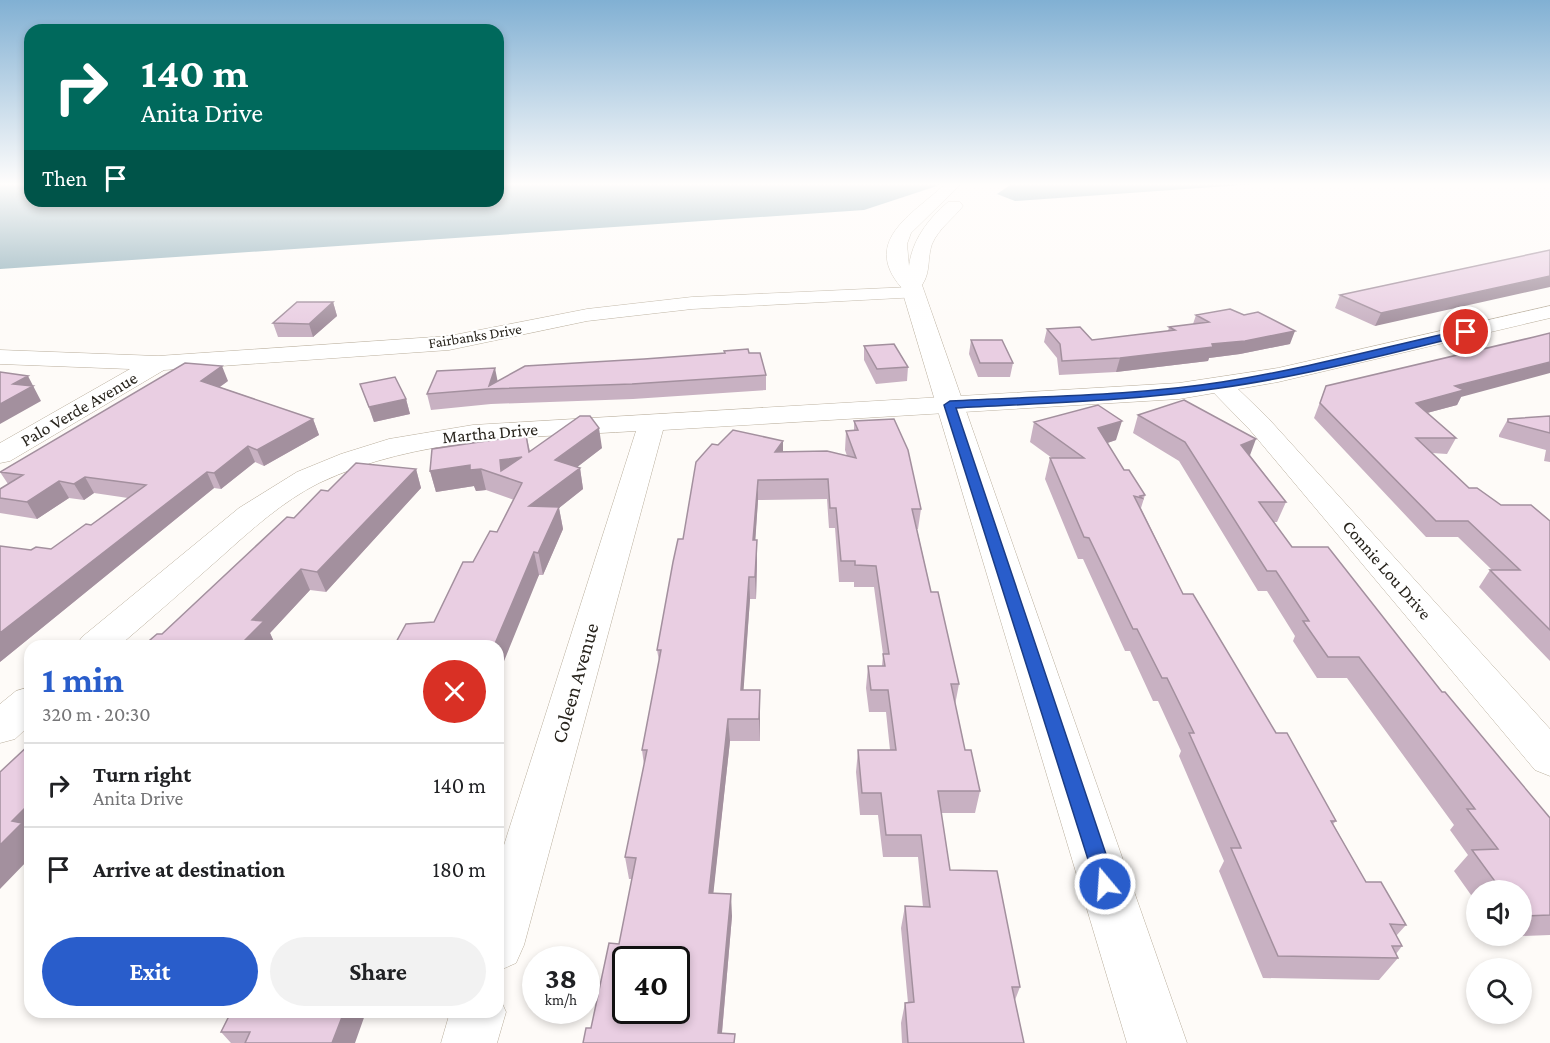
<!DOCTYPE html>
<meta charset="utf-8">
<style>
body{margin:0;font-family:"Crimson Pro",serif;background:#f2f2f2;color:#202124;height:100vh;display:flex;flex-direction:column;font-size:22px;white-space:nowrap}
*{box-sizing:border-box;margin:0}
p{font-size:20px;color:#757577}
.icon{flex:none;width:33px;height:33px;fill:none;stroke:currentColor;stroke-width:2;stroke-linecap:round;stroke-linejoin:round}
.map{position:relative;flex:1;overflow:hidden}
.drawer{position:absolute;left:24px;top:640px;width:480px;height:378px;display:flex;flex-direction:column;background:#fff;border-radius:18px;box-shadow:0 3px 9px #0003}
.drawer>*{flex:none}
.hud{position:absolute;left:24px;top:24px;width:480px;height:183px;border-radius:18px;box-shadow:0 3px 9px #0003;background:#00695c;color:#fff;overflow:hidden}
.fabs{position:absolute;left:1466px;top:880px;display:grid;gap:12px}
.fabs a{display:grid;place-items:center;width:66px;height:66px;border-radius:50%;background:#fff;box-shadow:0 3px 9px #0003;font-size:30px}
.speed{position:absolute;left:522px;top:946px;display:flex;gap:12px;font-size:30px;font-weight:700;text-align:center}
.speed>*{display:grid;place-content:center;width:78px;height:78px;border-radius:50%;background:#fff;box-shadow:0 3px 9px #0003;line-height:1}
.speed small{font-size:15px;font-weight:400}
.speed .limit{border:3px solid #111;border-radius:9px;background:#fff;color:#111}
.pin{position:absolute;display:grid;place-items:center;width:51px;height:51px;color:#fff;margin:-26px;border:3px solid #fff;border-radius:50%;box-shadow:0 2px 6px #0007}
.me{position:absolute;width:66px;margin:-33px;rotate:342deg;stroke-linejoin:round;filter:drop-shadow(0 0 4px #0008)}
.turn{display:flex;align-items:center;gap:21px;height:126px;padding:0 18px;font-size:27px}
.turn .icon{width:78px;height:78px;stroke-width:2.5}
.turn b{display:block;font-size:42px;line-height:51px}
.then{display:flex;align-items:center;height:57px;padding:0 18px;background:#0003;gap:12px;font-size:22px}
.round{display:grid;place-items:center;flex:none;width:63px;height:63px;border-radius:32px;background:#f2f2f2}
.summary{display:flex;align-items:center;justify-content:space-between;height:102px;padding:0 18px}
h1{font-size:36px;font-weight:700;line-height:45px;color:#295dcb}
.cta{display:flex;gap:12px;margin-top:auto;padding:12px 18px}
.cta a{flex:1;height:69px;border-radius:36px;background:#295dcb;color:#fff;font-size:24px;font-weight:700;line-height:69px;text-align:center}
.cta a+a{background:#f2f2f2;color:#202124}
ul{padding:0;list-style:none}
li{display:flex;align-items:center;gap:18px;height:84px;padding:0 18px;border-top:2px solid #e0e0e0}
li div{flex:1}
li b{display:block;font-size:22px}
li em{font-style:normal}
.map>svg:first-child{display:block}
.water{fill:#87a9b4}
.lines{fill:none;stroke-linecap:round;stroke-linejoin:round}
.minor-casing{stroke:#b9ae9c;stroke-width:1}
.tertiary-casing{stroke:#b9ae9c;stroke-width:1}
.minor{fill:#fff;fill-rule:evenodd}
.tertiary{fill:#fff;fill-rule:evenodd}
.wall{fill:#c8b1c2}
.shaded-wall{fill:#a3909e}
.building{fill:#e9cee2;stroke:#a3909e;stroke-width:1.5;fill-rule:evenodd}
.route{fill:#295dcb;stroke:#1b3c84;stroke-width:1.5}
.labels{text-anchor:middle;stroke-width:4.5;stroke-linejoin:round;paint-order:stroke}
.far-street-label{font-size:15px;fill:#28241d;stroke:#fff}
.street-label{font-size:18px;fill:#28241d;stroke:#fff}
.near-street-label{font-size:21px;fill:#28241d;stroke:#fff}
</style>
<div class="map">
<svg width="1550" height="1043" viewBox="0 0 1550 1043">
<rect width="100%" height="100%" fill="#fefbf8"/>
<path class="water" d="M0,183H30V201H498V183H941L937,186L864,210L0,269Z
M1013,183H1271L1015,201L997,194Z"/>
<g class="lines">
<g class="minor-casing">
<path id="minor" d="M912,287L919,289L922,293L919,297L692,309L587,321L449,350L164,370L10,461L0,463V443L130,369L0,364V350L158,356L449,336L587,309L692,297Z
M1550,306V318L1278,382L1238,389L1268,418L1550,729V776L1535,770L1250,430L1214,393L1179,399L663,430L524,945L516,963L498,971V864L636,431C528,438 419,436 319,483C283,501 251,530 221,557C187,587 153,617 119,646H76L82,637L239,508L297,472L341,454L389,439L473,425L1179,383L1278,368Z
M30,687V725L15,739L0,743V704L16,691Z
M498,994L506,1012L497,1043H441L450,1012H498Z"/>
</g>
<g class="tertiary-casing">
<path id="tertiary" d="M946,183H962L911,233L907,244L909,266C912,241 927,220 948,202H960L963,206C953,219 939,228 932,244C927,258 931,272 922,285L1187,1043H1127L901,287C860,239 917,212 946,183Z"/>
</g>
<use href="#minor" class="minor"/>
<use href="#tertiary" class="tertiary"/>
</g>
<path class="wall" d="M1550,250L1375,326L1335,308L1340,295Z
M333,302L337,316L313,337H278L273,323Z
M1196,315L1290,344L1240,354L1209,358L1208,361L1116,372L1059,375L1057,358L1044,342L1047,329L1092,340L1168,331L1169,327L1193,324Z
M971,340L1013,363L1010,377H978L969,354Z
M864,346L908,367L907,381L876,384L864,360Z
M749,353L766,375V390L633,399L491,404L431,410L427,394L498,381Z
M228,381L220,387L313,419L319,435L264,466L255,462L221,489L214,488L0,662L31,550L51,549L91,525L128,498L94,493L84,500L69,498L37,519L0,513V489L8,484L0,472Z
M360,384L406,399L410,414L374,422Z
M1326,386L1461,397L1457,405L1427,413L1456,438L1447,454L1432,453L1469,488L1501,505L1550,521V661L1479,587L1490,570H1492L1458,537H1426L1314,418Z
M1138,415L1250,455L1286,502L1277,522H1273L1292,547L1442,692L1550,818V935L1521,936V891H1476V902L1454,871L1468,855L1450,830L1454,825L1347,678H1317L1293,641L1295,636L1267,591H1258L1179,461L1133,433Z
M1550,416V462L1544,461L1546,450L1499,437V435L1508,419Z
M854,421L921,509L918,529H917L931,592L959,684L955,705L965,750L980,791L975,813H941L950,870L1020,987L1015,1000L1024,1043H902L901,1023L905,1003H908L901,928L905,906L923,907L918,857H883L878,815H860L856,772L858,750H890L886,712H869L866,688L868,666H882L883,654L874,587H854V582H839L835,528H829L827,499L758,500L755,540H757V561L756,599H750L743,690H760V741H730L713,893L732,916L722,1033L591,1028L619,944L632,879H629L625,857L644,765L642,750L659,661L657,650L683,539L718,445L783,452L847,456L845,450L846,431H854Z
M1034,422L1116,440L1107,443L1124,470L1145,495L1141,508L1183,594L1276,733L1336,821L1333,824L1366,882L1406,925L1396,936L1402,946L1396,954L1398,958L1379,980L1263,978L1219,871L1224,861L1179,756L1181,751L1158,701H1153L1130,651H1125L1083,559H1078L1045,479L1050,458H1052L1030,442Z
M526,435L530,451L602,448L577,467L580,468L583,489L559,508L563,529L543,575H539L498,646L434,622L473,562L497,532L514,500L486,490L476,491L474,486L436,492L430,471Z
M416,469L421,488L326,592L310,590L270,633L274,642L270,646H143L162,634L328,491Z
M231,1012L355,1043H231L221,1032Z"/>
<path class="shaded-wall" d="M1550,276V287L1375,326L1381,313Z
M333,302L337,316L313,337L309,324Z
M1295,331L1290,344L1240,354L1209,358L1208,361L1116,372L1120,358Z
M1550,362V373L1461,397L1457,405L1408,418L1416,403L1455,386Z
M222,366L228,381L208,395L201,381Z
M495,368L498,383L489,386Z
M28,376L41,401L0,424V404L13,384Z
M406,399L410,414L374,422L369,407Z
M313,419L319,435L264,466L257,450Z
M1122,421L1116,440L1093,448L1098,428Z
M599,428L602,448L559,481L555,460Z
M1256,439L1249,458L1241,445Z
M783,441V461L775,452Z
M248,446L255,462L221,489L214,473Z
M522,457L502,476L500,460Z
M470,465L481,469L486,490L476,491L474,486L436,492L430,471Z
M580,468L583,489L559,508L563,529L543,575L529,506Z
M416,469L421,488L326,592L317,572Z
M207,472L214,488L0,662V633Z
M85,477L94,493L84,500L74,484Z
M758,480V500L754,561L753,540Z
M59,481L69,498L37,519L27,502Z
M757,540V561L756,599L755,577Z
M534,552L539,575L498,676V646H494Z
M301,569L310,590L270,633L274,642L270,646H239L252,620Z
M749,577L750,599L742,712L741,690Z
M760,690V741L759,719Z
M728,719L730,741L711,915L709,893Z
M30,803V858L0,889V845L12,821Z
M731,894L732,916L721,1043L718,1033Z
M344,1012H366L355,1043H332Z"/>
<path class="building" d="M1550,250V276L1381,313L1340,295Z
M297,302H333L309,324L273,323Z
M1230,309L1244,315L1258,312L1295,331L1245,341L1212,344L1213,347L1120,358L1062,361L1060,344L1047,329L1080,327L1092,340L1175,330L1169,327L1209,322L1196,315Z
M1550,333V362L1455,386L1464,390L1416,403L1456,438H1416L1469,488H1477L1501,505H1531L1550,521V630L1490,570H1520L1468,521H1436L1320,403L1326,386L1534,337Z
M971,340H1002L1013,363H980Z
M894,344L908,367L877,369L864,346Z
M748,349L749,353H760L766,375L632,384L488,389L427,394L437,371L495,368L489,386L525,366L644,359L725,353L724,351Z
M185,363L222,366L201,381L313,419L257,450L248,446L214,473L207,472L0,633V546L31,550L36,547L51,549L86,524L91,525L146,485L85,477L74,484L59,481L27,502L0,498V489L23,475L0,472Z
M0,372L28,376L13,384L33,386L0,404Z
M395,377L406,399L369,407L360,384Z
M1184,400L1256,439L1241,445L1286,502H1259L1292,547H1328L1442,692H1445L1550,818V915L1521,916V891H1502L1472,850L1498,849L1467,809H1475L1359,657H1328L1303,621H1309L1276,571H1267L1185,442L1138,415Z
M1098,405L1122,421L1098,428L1124,470H1129L1145,495L1140,496L1142,498L1134,496L1183,594H1193L1276,733H1287L1336,821H1331L1366,882H1381L1406,925L1390,924L1402,946H1392L1398,958L1278,956L1231,848H1241L1189,733H1194L1167,678H1162L1137,629H1133L1089,538L1084,537L1050,458H1084L1034,422Z
M580,416H590L599,428L555,460L580,468L529,506L559,507L538,553L534,552L494,646H394L406,624L434,622L463,562H473L490,531L497,532L522,483L481,469L470,470V465L430,471L432,449L526,435L529,452ZM522,457L501,471L500,460Z
M1550,416V433L1508,422V419Z
M894,419L908,450L921,509H912L931,592H938L959,684H951L965,750H971L980,791H938L950,870L997,871L1020,987H1012L1024,1043H908L905,1003L914,1002L905,906L930,907L921,835H886L881,793H862L858,750H896L888,690H871L868,666H885L883,654H889L876,566L855,565V561H841L836,508H830L828,479L758,480L753,540H757L755,577H749L741,690H760L759,719H728L709,893L731,894L718,1033L735,1034L734,1043H583L586,1028H591L609,943L619,944L636,858L625,857L647,750H642L661,650H657L673,562L678,539H683L696,462L712,444L718,445L733,430L783,441L775,452L827,451L856,458L846,431L858,430L854,421ZM626,960H676V1011H626Z
M356,463L416,469L317,572L301,569L252,620L264,621L239,646H143L157,634H162L287,517L294,518L321,490L328,491Z
M30,744V803L12,821L22,823L0,845V772Z
M231,1012H344L332,1043H245L250,1032H221Z"/>
<linearGradient id="sky" x2="0" y2="1"><stop stop-color="#81b0d3"/><stop offset="0.56" stop-color="#fffdfc"/><stop offset="1" stop-color="#fffdfc" stop-opacity="0"/></linearGradient>
<rect width="1550" height="329" fill="url(#sky)"/>
<path class="route" d="M1466,329L1470,330V334C1388,354 1304,376 1220,388C1133,401 1044,403 956,408L1116,884L1113,891L1105,893L1098,891L944,405L950,401C1040,396 1133,396 1222,382C1304,369 1385,347 1466,329Z"/>
<g class="labels">
<g class="far-street-label">
<text transform="translate(475 336) rotate(-9)" y="5">Fairbanks Drive</text>
</g>
<g class="street-label">
<text transform="translate(79 409) rotate(-30)" y="6">Palo Verde Avenue</text>
<text transform="translate(490 433) rotate(-5)" y="6">Martha Drive</text>
<text transform="translate(1387 570) rotate(49)" y="6">Connie Lou Drive</text>
</g>
<g class="near-street-label">
<text transform="translate(575 683) rotate(-74)" y="7">Coleen Avenue</text>
</g>
</g>
</svg>
<div class="fabs">
<a><svg class="icon" aria-label="sound" viewBox="0 0 24 24"><path d="M4 9h4l5-4v14l-5-4H4zM17 9q2 3 0 6"/></svg></a>
<a><svg class="icon" aria-label="search" viewBox="0 0 24 24"><circle cx="10" cy="10" r="6"/><path d="M15 15l6 6"/></svg></a>
</div>
<div class="speed"><div>38<small>km/h</small></div><div class="limit">40</div></div>
<div class="pin" style="left:1466px;top:332px;background:#d93025"><svg class="icon" aria-label="arrive" viewBox="0 0 24 24"><path d="M6 21V4h12l-3 4 3 4H6"/></svg></div>
<svg class="me" style="left:1105px;top:884px" viewBox="-20 -20 40 40"><circle r="17" fill="#295dcb" stroke="#fff" stroke-width="3"/><path d="M0-11L8 9 0 5-8 9z" fill="#fff"/></svg>
<div class="hud">
<div class="turn"><svg class="icon" aria-label="right" viewBox="0 0 24 24"><path d="M7 20v-9h11M14 6l5 5-5 5"/></svg><div><b>140 m</b>Anita Drive</div></div>
<div class="then">Then<svg class="icon" aria-label="arrive" viewBox="0 0 24 24"><path d="M6 21V4h12l-3 4 3 4H6"/></svg></div>
</div>
<section class="drawer">
<div class="summary"><div><h1>1 min</h1><p>320 m · 20:30</p></div><a class="round" style="background:#d93025;color:#fff"><svg class="icon" aria-label="close" viewBox="0 0 24 24"><path d="M6 6l12 12M18 6L6 18"/></svg></a></div>
<ul>
<li><svg class="icon" aria-label="right" viewBox="0 0 24 24"><path d="M7 20v-9h11M14 6l5 5-5 5"/></svg><div><b>Turn right</b><p>Anita Drive</p></div><em>140 m</em></li>
<li><svg class="icon" aria-label="arrive" viewBox="0 0 24 24"><path d="M6 21V4h12l-3 4 3 4H6"/></svg><div><b>Arrive at destination</b></div><em>180 m</em></li>
</ul>
<div class="cta"><a>Exit</a><a>Share</a></div>
</section>
</div>
